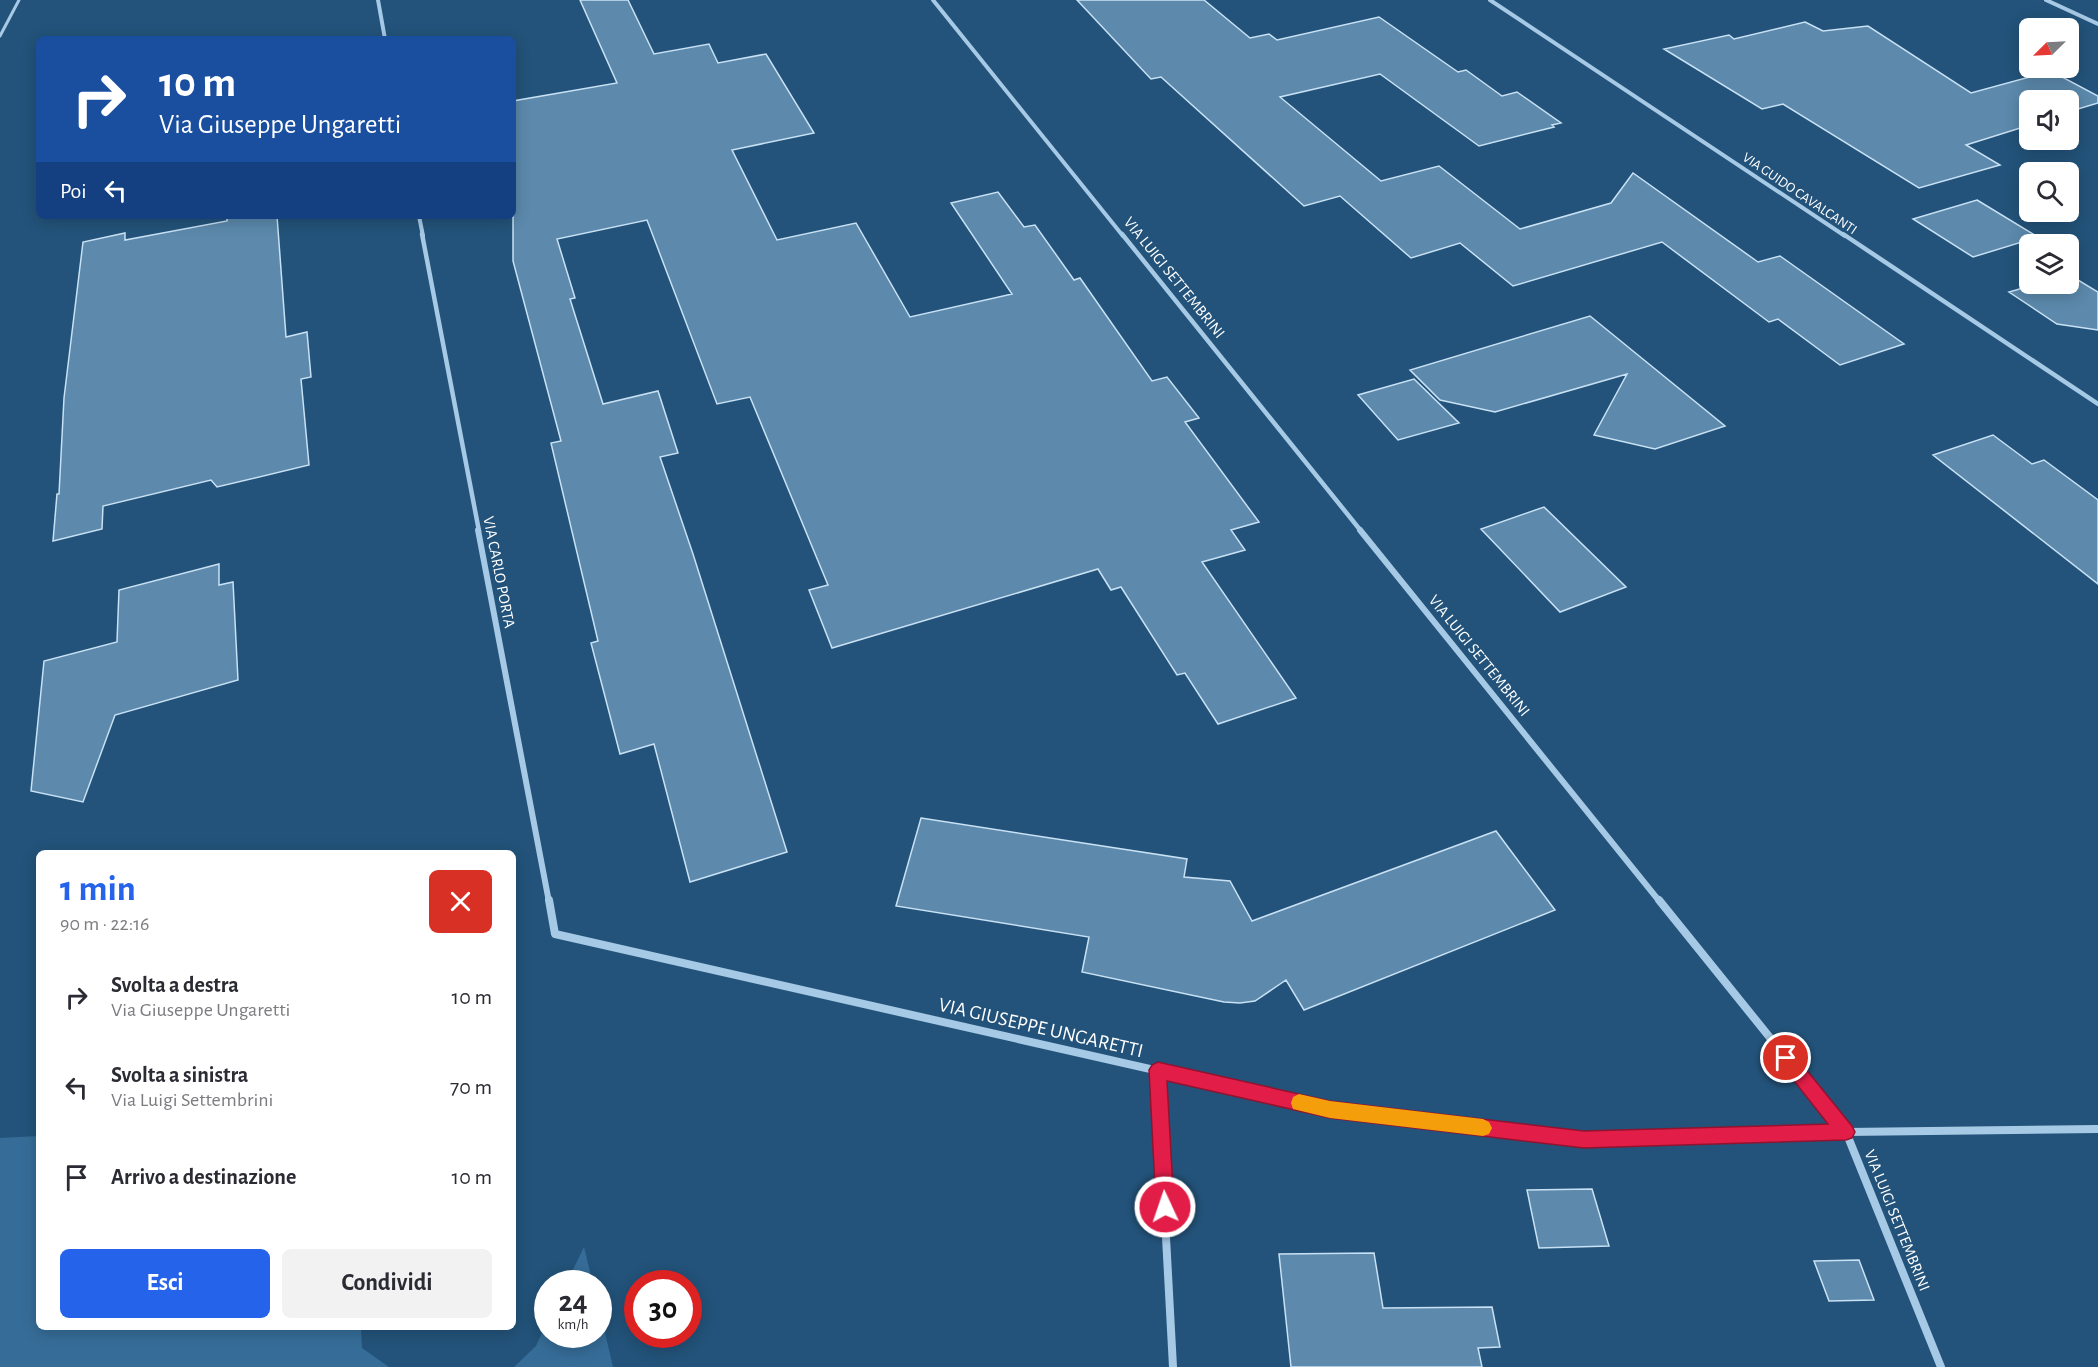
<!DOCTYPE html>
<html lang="it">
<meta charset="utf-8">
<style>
body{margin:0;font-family:"Alegreya Sans",sans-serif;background:#f2f2f3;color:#2b2b33;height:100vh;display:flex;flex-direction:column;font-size:22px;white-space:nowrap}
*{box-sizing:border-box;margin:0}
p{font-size:20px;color:#7c7c81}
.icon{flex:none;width:33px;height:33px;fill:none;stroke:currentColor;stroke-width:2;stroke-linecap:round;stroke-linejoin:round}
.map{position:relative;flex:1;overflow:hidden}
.panel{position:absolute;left:36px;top:850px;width:480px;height:480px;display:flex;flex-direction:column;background:#fff;border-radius:9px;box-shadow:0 3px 15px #0003}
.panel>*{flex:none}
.banner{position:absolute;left:36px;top:36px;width:480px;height:183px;border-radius:9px;box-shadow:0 3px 15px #0003;background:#1a4fa0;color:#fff;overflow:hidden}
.needle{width:39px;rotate:246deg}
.tools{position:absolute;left:2019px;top:18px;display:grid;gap:12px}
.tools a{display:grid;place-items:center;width:60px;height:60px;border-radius:9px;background:#fff;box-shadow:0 3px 15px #0003;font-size:30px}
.speed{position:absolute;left:534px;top:1270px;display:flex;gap:12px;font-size:30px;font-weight:700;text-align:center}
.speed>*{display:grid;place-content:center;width:78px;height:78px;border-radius:50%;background:#fff;box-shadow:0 3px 15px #0003;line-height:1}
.speed small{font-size:15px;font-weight:400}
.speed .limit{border:9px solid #d22;background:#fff;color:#111}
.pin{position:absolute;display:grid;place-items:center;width:51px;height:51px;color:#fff;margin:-26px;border:3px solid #fff;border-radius:50%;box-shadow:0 2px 6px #0007}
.me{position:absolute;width:66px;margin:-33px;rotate:357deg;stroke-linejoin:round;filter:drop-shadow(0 0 4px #0008)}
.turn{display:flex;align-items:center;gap:21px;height:126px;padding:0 24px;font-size:27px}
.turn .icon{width:78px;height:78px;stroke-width:2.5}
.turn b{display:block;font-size:42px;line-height:51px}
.then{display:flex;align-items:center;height:57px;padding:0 24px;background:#0003;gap:12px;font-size:22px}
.round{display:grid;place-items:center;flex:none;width:63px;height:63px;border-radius:9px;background:#f2f2f3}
.summary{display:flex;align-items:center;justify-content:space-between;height:102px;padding:0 24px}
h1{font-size:36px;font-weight:700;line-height:45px;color:#2563eb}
.action{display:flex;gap:12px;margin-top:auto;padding:12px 24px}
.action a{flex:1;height:69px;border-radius:9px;background:#2563eb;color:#fff;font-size:24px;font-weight:700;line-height:69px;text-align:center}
.action a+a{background:#f2f2f3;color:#2b2b33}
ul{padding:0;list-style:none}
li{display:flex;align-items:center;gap:18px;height:90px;padding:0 24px}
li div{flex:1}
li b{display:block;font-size:22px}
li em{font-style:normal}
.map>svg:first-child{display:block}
.green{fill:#366d98}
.building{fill:#5c89ac;stroke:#c8e1f4;stroke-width:1.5}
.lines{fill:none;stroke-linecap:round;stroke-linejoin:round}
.lane{stroke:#a6c9e5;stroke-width:3}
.street-far3{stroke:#a6c9e5;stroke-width:4}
.street-far2{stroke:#a6c9e5;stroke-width:4.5}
.street-far1{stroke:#a6c9e5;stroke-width:6}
.street{stroke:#a6c9e5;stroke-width:8}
.route{fill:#e11d48;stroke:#92132f;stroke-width:1.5}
.slow{fill:#f59e0b}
.labels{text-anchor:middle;stroke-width:4.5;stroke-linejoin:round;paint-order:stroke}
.far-street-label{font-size:14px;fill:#fff;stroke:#23537a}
.street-label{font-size:16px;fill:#fff;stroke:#23537a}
.near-street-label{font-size:20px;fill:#fff;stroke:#23537a}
</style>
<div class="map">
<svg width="2098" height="1367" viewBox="0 0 2098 1367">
<rect width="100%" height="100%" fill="#23537a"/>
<path class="green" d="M39,1136V1328H361L362,1348L389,1367H0V1138Z
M584,1247L593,1284H566Z
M599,1307L613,1367H514L536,1346L547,1322L548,1335H598Z"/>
<path class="building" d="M580,0H628L654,54L709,44L718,63L766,54L814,133L732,150L777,240L856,223L910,317L1012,294L951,203L998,192L1024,227L1035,225L1074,280L1080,278L1152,381L1167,377L1199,418L1185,422L1259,522L1231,530L1245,550L1202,562L1296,698L1218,724L1185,673L1177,675L1121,587L1111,590L1098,569L832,648L809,590L828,585L750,397L717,404L647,220L557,239L575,298L570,299L603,404L658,391L678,453L660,457L693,554L787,852L690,882L654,744L620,754L591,643L598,641L551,443L561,441L513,261V101L617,83Z
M1077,0H1204L1250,38L1269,34L1277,40L1379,17L1458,72L1466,70L1502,96L1517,92L1561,123L1552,125L1554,127L1479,146L1380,74L1280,97L1381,181L1439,166L1520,229L1611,203L1633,173L1758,262L1780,256L1904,344L1840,365L1778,319L1769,322L1662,242L1513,286L1460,243L1411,258L1340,196L1304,206L1161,77L1151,79Z
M1805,22L1823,31L1868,26L1971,93L2051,71L2098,96V103L2068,112V100H2030V125L1966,145L2000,165L1919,188L1783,104L1762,109L1664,49L1729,35L1734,39Z
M1977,200L2038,237L1973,257L1913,219Z
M227,216H277L286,337L307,332L311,377L301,379L309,465L217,487L211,480L103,506L102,529L53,541L57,494H59L64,398L83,242L125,233V240L227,221Z
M2068,274L2098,292V330L2057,324L2009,292L2037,284H2068Z
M1590,316L1725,426L1655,449L1594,435L1627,374L1495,412L1440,400L1410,370Z
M1414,379L1459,423L1398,440L1358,395Z
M1993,435L2032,464L2044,460L2098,500V584L1933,455Z
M1544,507L1626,587L1560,612L1481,529Z
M219,564V585L233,582L238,680L115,715L83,802L31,791L44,661L117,642L119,590Z
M921,818L1187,859L1184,877L1230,881L1252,921L1496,831L1555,910L1304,1010L1286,980L1255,1001L1240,1003L1224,1002L1082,972L1089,937L896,906Z
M1592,1189L1609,1246L1539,1248L1527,1190Z
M1374,1253L1383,1308L1492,1307L1500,1347L1478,1348L1482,1367H1291L1279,1254Z
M1859,1260L1874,1300L1829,1301L1814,1261Z"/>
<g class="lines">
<path class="lane" d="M0,36L19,0"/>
<path class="street-far3" d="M378,0L385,39
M933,0L1123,236
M1490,0L1845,236
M2046,0L2098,24
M419,216L423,236"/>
<path class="street-far2" d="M422,234L479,531
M1122,234L1361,531
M1843,234L2098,404"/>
<path class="street-far1" d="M478,530L549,902
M1360,530L1660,902"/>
<path class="street" d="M549,900L555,934L1331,1110L1584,1140L1846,1132L2098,1129
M1659,900L1846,1132L1941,1367
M1157,1070L1173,1367"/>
</g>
<path class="route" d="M1786,1050L1792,1052L1852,1126L1855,1132L1852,1138L1846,1140L1584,1148L1330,1118L1167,1081L1174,1207L1171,1214L1165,1216L1158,1214L1156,1207L1149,1070L1152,1065L1158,1062L1330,1101L1584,1131L1828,1124L1780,1063L1777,1058L1780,1052Z"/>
<path class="slow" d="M1299,1094L1330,1101L1483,1119L1489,1122L1492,1128L1489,1134L1483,1136L1330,1118L1293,1109L1291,1103L1293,1097Z"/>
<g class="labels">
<g class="far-street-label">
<text transform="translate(1800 193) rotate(34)" y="5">VIA GUIDO CAVALCANTI</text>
</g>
<g class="street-label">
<text transform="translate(1175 277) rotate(51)" y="6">VIA LUIGI SETTEMBRINI</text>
<text transform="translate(500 572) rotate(79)" y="6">VIA CARLO PORTA</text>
<text transform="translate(1480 655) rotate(51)" y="6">VIA LUIGI SETTEMBRINI</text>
<text transform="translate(1898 1220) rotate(68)" y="6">VIA LUIGI SETTEMBRINI</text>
</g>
<g class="near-street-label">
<text transform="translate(1041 1027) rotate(13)" y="7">VIA GIUSEPPE UNGARETTI</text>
</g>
</g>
</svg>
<div class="tools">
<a><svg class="needle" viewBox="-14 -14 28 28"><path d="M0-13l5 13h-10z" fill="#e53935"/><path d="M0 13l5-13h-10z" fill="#7c7c81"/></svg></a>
<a><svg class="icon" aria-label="sound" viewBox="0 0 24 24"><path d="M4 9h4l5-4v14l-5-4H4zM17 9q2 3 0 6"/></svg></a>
<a><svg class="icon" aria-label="search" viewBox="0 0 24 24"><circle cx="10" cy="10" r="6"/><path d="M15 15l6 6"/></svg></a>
<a><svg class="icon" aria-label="layers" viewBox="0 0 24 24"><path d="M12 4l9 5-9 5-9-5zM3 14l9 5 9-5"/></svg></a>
</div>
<div class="speed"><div>24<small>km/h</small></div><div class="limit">30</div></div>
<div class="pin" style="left:1786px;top:1058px;background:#d93025"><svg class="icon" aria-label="arrive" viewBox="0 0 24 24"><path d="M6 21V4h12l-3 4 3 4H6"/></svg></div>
<svg class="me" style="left:1165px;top:1207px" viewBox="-20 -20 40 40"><circle r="17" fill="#e11d48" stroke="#fff" stroke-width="3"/><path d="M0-11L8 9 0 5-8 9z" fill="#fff"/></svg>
<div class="banner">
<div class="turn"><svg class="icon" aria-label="right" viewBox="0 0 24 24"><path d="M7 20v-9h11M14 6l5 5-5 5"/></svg><div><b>10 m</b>Via Giuseppe Ungaretti</div></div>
<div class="then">Poi<svg class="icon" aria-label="left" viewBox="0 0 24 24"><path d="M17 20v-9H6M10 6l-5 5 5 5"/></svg></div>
</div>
<section class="panel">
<div class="summary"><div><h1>1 min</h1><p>90 m · 22:16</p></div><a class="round" style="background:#d93025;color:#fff"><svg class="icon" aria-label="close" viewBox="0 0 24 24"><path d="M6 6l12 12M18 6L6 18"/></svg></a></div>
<ul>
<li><svg class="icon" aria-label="right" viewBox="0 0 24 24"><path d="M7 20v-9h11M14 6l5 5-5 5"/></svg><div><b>Svolta a destra</b><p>Via Giuseppe Ungaretti</p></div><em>10 m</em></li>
<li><svg class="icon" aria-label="left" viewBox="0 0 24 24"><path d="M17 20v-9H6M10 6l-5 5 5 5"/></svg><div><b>Svolta a sinistra</b><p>Via Luigi Settembrini</p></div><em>70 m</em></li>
<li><svg class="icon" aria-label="arrive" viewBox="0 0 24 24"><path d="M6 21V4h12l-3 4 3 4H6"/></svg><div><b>Arrivo a destinazione</b></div><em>10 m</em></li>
</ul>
<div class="action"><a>Esci</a><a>Condividi</a></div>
</section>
</div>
